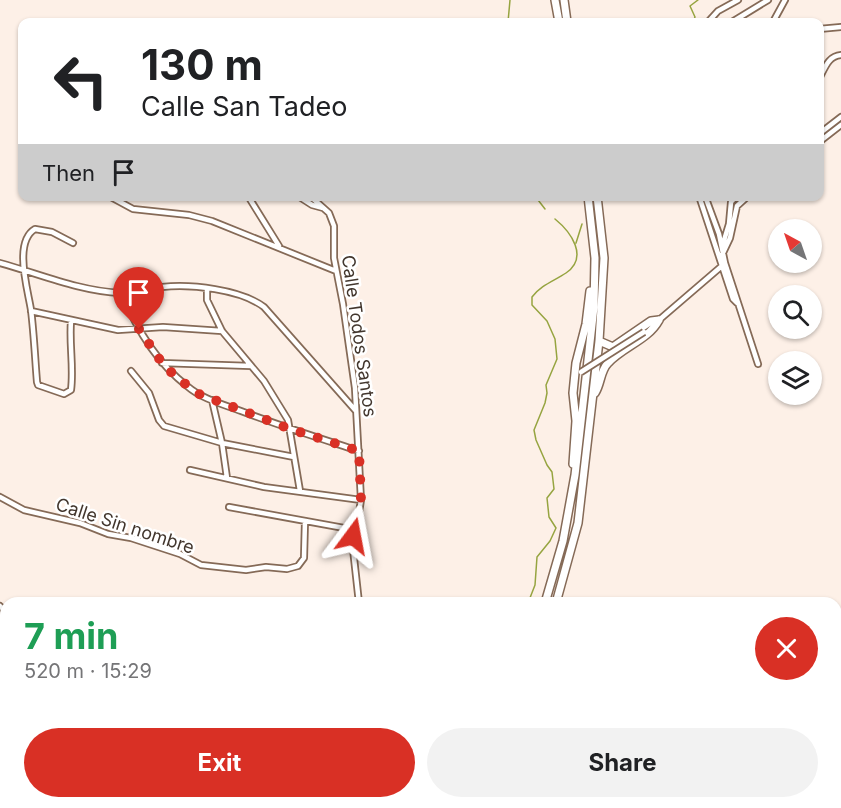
<!DOCTYPE html>
<meta charset="utf-8">
<style>
body{margin:0;font-family:Inter,sans-serif;background:#f2f2f2;color:#202124;height:100vh;display:flex;flex-direction:column;font-size:22px;white-space:nowrap}
*{box-sizing:border-box;margin:0}
p{font-size:20px;color:#757577}
.icon{flex:none;width:33px;height:33px;fill:none;stroke:currentColor;stroke-width:2;stroke-linecap:round;stroke-linejoin:round}
.map{position:relative;flex:1;overflow:hidden}
.sheet{position:absolute;left:0px;top:597px;width:842px;height:212px;display:flex;flex-direction:column;background:#fff;border-radius:18px 18px 0 0;box-shadow:0 2px 4px #0004}
.sheet>*{flex:none}
.banner{position:absolute;left:18px;top:18px;width:806px;height:183px;border-radius:12px;box-shadow:0 2px 4px #0004;background:#fff;color:#202124;overflow:hidden}
.needle{width:39px;rotate:320deg}
.buttons{position:absolute;left:768px;top:219px;display:grid;gap:12px}
.buttons a{display:grid;place-items:center;width:54px;height:54px;border-radius:50%;background:#fff;box-shadow:0 2px 4px #0004;font-size:30px}
.pin{position:absolute;display:grid;place-items:center;width:51px;height:51px;color:#fff;margin:-62px -26px;border-radius:50% 50% 50% 0;rotate:-45deg;box-shadow:0 0 6px #0007}
.pin .icon{rotate:45deg}
.me{position:absolute;width:66px;margin:-33px;rotate:13deg;stroke-linejoin:round;filter:drop-shadow(0 0 4px #0008)}
.turn{display:flex;align-items:center;gap:21px;height:126px;padding:0 24px;font-size:27px}
.turn .icon{width:78px;height:78px;stroke-width:2.5}
.turn b{display:block;font-size:42px;line-height:51px}
.then{display:flex;align-items:center;height:57px;padding:0 24px;background:#0003;gap:12px;font-size:22px}
.round{display:grid;place-items:center;flex:none;width:63px;height:63px;border-radius:32px;background:#f2f2f2}
.head{display:flex;align-items:center;justify-content:space-between;height:102px;padding:0 24px}
h1{font-size:36px;font-weight:700;line-height:45px;color:#1e9e55}
.cta{display:flex;gap:12px;margin-top:auto;padding:12px 24px}
.cta a{flex:1;height:69px;border-radius:36px;background:#d93025;color:#fff;font-size:24px;font-weight:700;line-height:69px;text-align:center}
.cta a+a{background:#f2f2f2;color:#202124}
.map>svg:first-child{display:block}
.lines{fill:none;stroke-linecap:round;stroke-linejoin:round}
.stream{stroke:#96a440;stroke-width:1.5}
.minor-casing{stroke:#856a57;stroke-width:8}
.highway-casing{stroke:#856a57;stroke-width:10}
.minor{stroke:#fff;stroke-width:4.5}
.highway{stroke:#fff;stroke-width:7}
.minor-bridge-casing{stroke:#856a57;stroke-width:8;stroke-linecap:butt}
.minor-bridge{stroke:#fff;stroke-width:4.5}
.route{stroke:#d93025;stroke-width:10;stroke-dasharray:0 18}
.labels{text-anchor:middle;stroke-width:5;stroke-linejoin:round;paint-order:stroke}
.street-label{font-size:18px;fill:#42362d;stroke:#fff}
</style>
<div class="map">
<svg width="841" height="808" viewBox="0 0 841 808">
<rect width="100%" height="100%" fill="#fdf0e7"/>
<g class="lines">
<path class="stream" d="M508,22L510,0
M693,22L695,17L690,6L698,0
M535,196L545,209
M576,243L582,224
M528,603L535,585L537,557L550,541L556,528L549,517L547,498L554,489L552,472L547,465L536,440L534,430L545,403L547,393L546,385L557,359L555,339L547,321L532,305V297C541,285 554,281 566,273C589,257 571,232 555,219
M504,802L508,808
M510,808L521,805L523,808"/>
<g class="minor-casing">
<path id="minor" d="M708,22L718,11L738,0
M732,22L768,0
M773,22L785,0
M819,29L841,27
M819,79C825,68 828,56 841,55
M819,134L841,117
M819,142L841,125
M109,196L133,209L189,215L212,221L336,271
M248,196L279,246
M298,196L312,205L323,208
M310,196L329,213L334,226V258L343,304L355,388L361,500L353,549L359,603
M699,196L733,299L737,303
M705,196L719,234L725,263L758,364
M722,247L729,224L731,202L737,196
M722,255L730,238L737,206L748,196
M0,263C40,274 79,291 121,293C135,293 148,288 162,287C191,284 240,289 264,307L356,411
M207,289V300L222,331L264,381L288,420L300,491
M122,293C136,328 156,362 187,386C202,399 222,404 241,411C280,426 319,438 359,451
M31,311L118,330L163,327L222,331
M659,320L723,265
M71,321C69,344 74,367 71,390L64,394L38,385L37,382C35,358 34,334 31,310C28,290 13,242 35,229L52,232L73,243
M162,363L251,366
M131,371L149,393L159,420L164,426L222,443L294,457
M212,400L222,443L227,478
M190,470L264,487L361,500
M0,497L24,510L80,523L108,534L131,538L180,554L201,565L246,570L266,567L287,569L298,566L304,558L305,521
M229,507L355,530
M318,603H328
M0,606L6,612
M0,660L6,665
M836,703L841,705
M131,802L133,808
M190,802L194,808
M380,802L381,808
M426,808L427,802"/>
</g>
<g class="highway-casing">
<path id="highway" d="M555,0L559,22
M564,0L567,22
M599,341L613,347L651,321L659,320
M595,393C601,384 600,371 608,363C624,346 648,340 659,320
M573,464L576,421L573,393L576,363L586,324L590,291
M545,603L563,541L575,475L594,307L595,258L588,196
M556,603L578,523L599,341L604,258L597,196
M541,802V808
M551,802V808"/>
</g>
<use href="#minor" class="minor"/>
<use href="#highway" class="highway"/>
<g class="minor-bridge-casing">
<path id="minor-bridge" d="M581,372L644,332"/>
</g>
<use href="#minor-bridge" class="minor-bridge"/>
</g>
<g class="lines">
<path class="route" d="M139,329L162,363L176,377L199,394L290,429L359,451L361,500L353,536"/>
</g>
<g class="labels">
<g class="street-label">
<text transform="translate(359 336) rotate(82)" y="6">Calle Todos Santos</text>
<text transform="translate(125 526) rotate(18)" y="6">Calle Sin nombre</text>
</g>
</g>
</svg>
<div class="buttons">
<a><svg class="needle" viewBox="-14 -14 28 28"><path d="M0-13l5 13h-10z" fill="#e53935"/><path d="M0 13l5-13h-10z" fill="#757577"/></svg></a>
<a><svg class="icon" aria-label="search" viewBox="0 0 24 24"><circle cx="10" cy="10" r="6"/><path d="M15 15l6 6"/></svg></a>
<a><svg class="icon" aria-label="layers" viewBox="0 0 24 24"><path d="M12 4l9 5-9 5-9-5zM3 14l9 5 9-5"/></svg></a>
</div>
<div class="pin" style="left:139px;top:329px;background:#d93025"><svg class="icon" aria-label="arrive" viewBox="0 0 24 24"><path d="M6 21V4h12l-3 4 3 4H6"/></svg></div>
<svg class="me" style="left:353px;top:536px" viewBox="-20 -20 40 40"><path d="M0-17L14 15 0 8-14 15z" fill="#d93025" stroke="#fff" stroke-width="4"/></svg>
<div class="banner">
<div class="turn"><svg class="icon" aria-label="left" viewBox="0 0 24 24"><path d="M17 20v-9H6M10 6l-5 5 5 5"/></svg><div><b>130 m</b>Calle San Tadeo</div></div>
<div class="then">Then<svg class="icon" aria-label="arrive" viewBox="0 0 24 24"><path d="M6 21V4h12l-3 4 3 4H6"/></svg></div>
</div>
<section class="sheet">
<div class="head"><div><h1>7 min</h1><p>520 m · 15:29</p></div><a class="round" style="background:#d93025;color:#fff"><svg class="icon" aria-label="close" viewBox="0 0 24 24"><path d="M6 6l12 12M18 6L6 18"/></svg></a></div>
<div class="cta"><a>Exit</a><a>Share</a></div>
</section>
</div>
